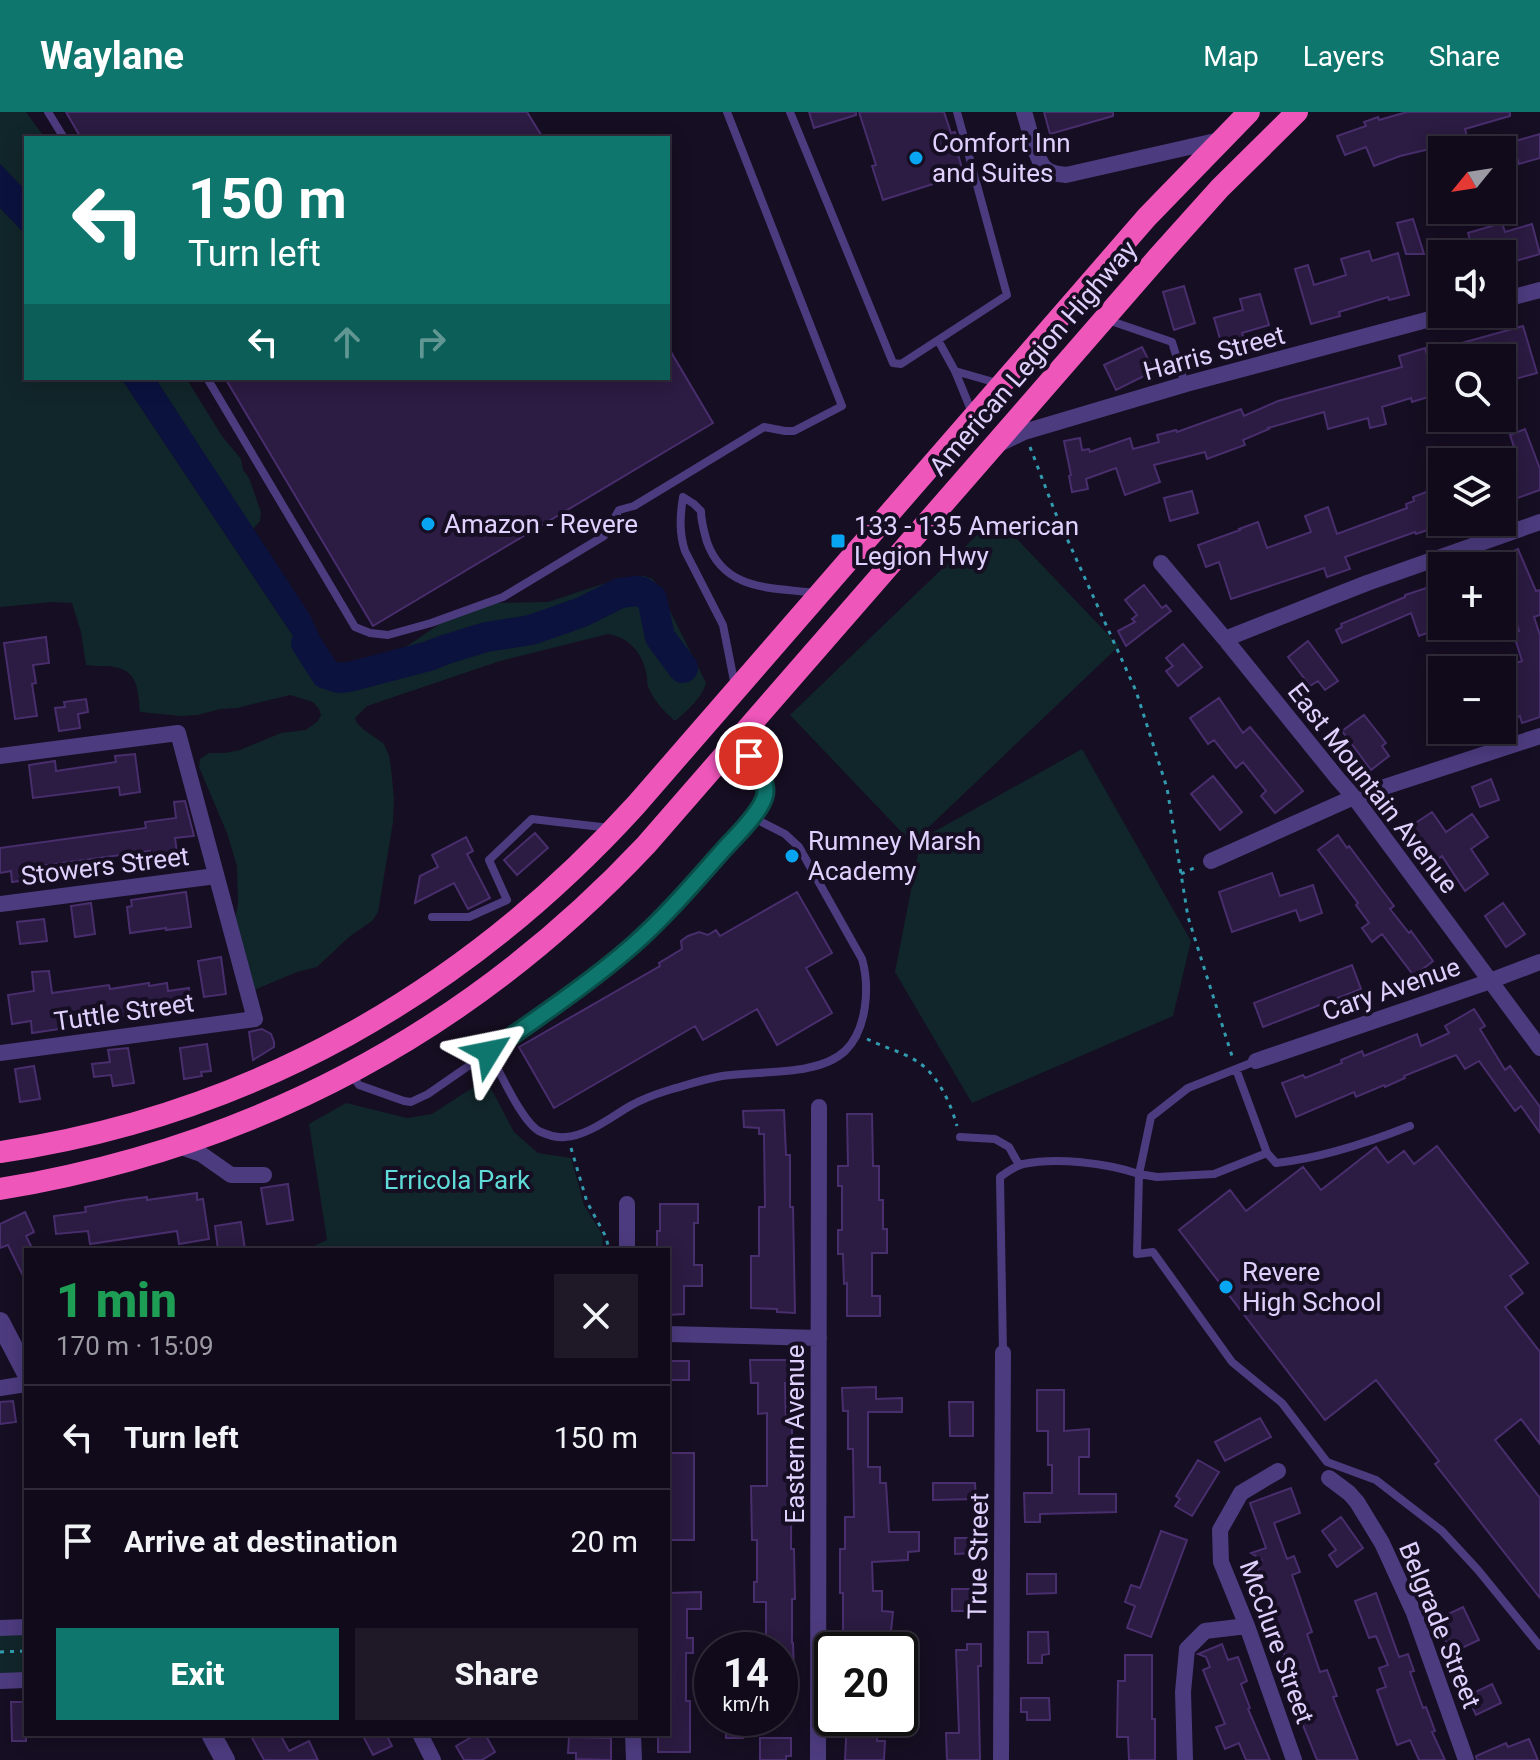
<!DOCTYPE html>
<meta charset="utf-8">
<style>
body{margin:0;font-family:Roboto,sans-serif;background:#1e1827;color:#f1f3f6;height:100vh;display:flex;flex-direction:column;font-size:30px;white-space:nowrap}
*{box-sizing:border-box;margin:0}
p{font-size:26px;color:#9c9aa2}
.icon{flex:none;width:44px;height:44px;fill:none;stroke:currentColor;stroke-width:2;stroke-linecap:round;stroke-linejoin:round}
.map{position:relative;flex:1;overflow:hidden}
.sheet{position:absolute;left:24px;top:1136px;width:646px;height:488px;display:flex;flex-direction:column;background:#100a1a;border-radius:0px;box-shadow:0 4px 20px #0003,0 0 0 2px #302b39}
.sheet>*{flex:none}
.banner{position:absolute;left:24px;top:24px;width:646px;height:244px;border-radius:0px;box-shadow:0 4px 20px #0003,0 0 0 2px #302b39;background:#0f766e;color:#fff;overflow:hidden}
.needle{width:52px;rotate:240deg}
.fabs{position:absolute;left:1428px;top:24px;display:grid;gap:16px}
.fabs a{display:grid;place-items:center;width:88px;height:88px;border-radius:0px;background:#100a1a;box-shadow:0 4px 20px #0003,0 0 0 2px #302b39;font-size:40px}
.speed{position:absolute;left:694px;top:1520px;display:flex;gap:16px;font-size:40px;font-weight:700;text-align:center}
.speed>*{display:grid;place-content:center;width:104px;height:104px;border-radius:50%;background:#100a1a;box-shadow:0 4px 20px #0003,0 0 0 2px #302b39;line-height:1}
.speed small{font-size:20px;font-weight:400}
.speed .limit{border:4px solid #111;border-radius:12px;background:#fff;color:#111}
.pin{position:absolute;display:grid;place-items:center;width:68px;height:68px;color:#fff;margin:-34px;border:4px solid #fff;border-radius:50%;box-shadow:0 2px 8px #0007}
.me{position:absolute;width:88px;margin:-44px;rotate:55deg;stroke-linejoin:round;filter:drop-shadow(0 0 6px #0008)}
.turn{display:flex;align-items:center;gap:28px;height:168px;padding:0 32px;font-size:36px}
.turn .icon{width:104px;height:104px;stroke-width:2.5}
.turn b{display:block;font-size:56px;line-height:68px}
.lanes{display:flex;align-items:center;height:76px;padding:0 32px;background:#0003;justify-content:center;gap:40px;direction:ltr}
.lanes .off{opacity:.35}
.round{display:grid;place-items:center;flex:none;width:84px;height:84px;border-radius:0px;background:#1e1827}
.summary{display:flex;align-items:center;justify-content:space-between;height:136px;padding:0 32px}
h1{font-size:48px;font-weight:800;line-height:60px;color:#1e9e55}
.primary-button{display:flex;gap:16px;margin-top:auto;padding:16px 32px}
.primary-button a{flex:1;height:92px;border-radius:0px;background:#0f766e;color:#fff;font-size:32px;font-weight:800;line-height:92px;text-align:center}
.primary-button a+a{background:#1e1827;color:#f1f3f6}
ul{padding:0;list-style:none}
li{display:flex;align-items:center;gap:24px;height:104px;padding:0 32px;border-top:2px solid #302b39}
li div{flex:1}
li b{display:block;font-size:30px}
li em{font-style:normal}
header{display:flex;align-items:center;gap:48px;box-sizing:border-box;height:112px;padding:0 40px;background:#0f766e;color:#fff}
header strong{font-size:38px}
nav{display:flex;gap:44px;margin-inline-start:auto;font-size:28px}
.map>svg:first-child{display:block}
.green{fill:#11262b}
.water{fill:#0b123e}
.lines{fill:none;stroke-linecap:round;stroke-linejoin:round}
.river{stroke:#0b123e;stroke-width:30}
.building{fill:#2c1b42;stroke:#492e6d;stroke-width:2}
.path{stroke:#329baf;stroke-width:3;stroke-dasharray:4 6;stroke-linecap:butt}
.service{stroke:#4d3b7f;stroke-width:8}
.minor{stroke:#4d3b7f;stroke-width:16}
.tertiary{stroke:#4d3b7f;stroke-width:20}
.trunk{stroke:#ee56ba;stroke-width:22}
.route-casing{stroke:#0a4d48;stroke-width:20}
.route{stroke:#0f766e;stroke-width:14}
.poi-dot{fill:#08a6f2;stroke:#160e22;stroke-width:3}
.labels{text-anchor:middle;stroke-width:8;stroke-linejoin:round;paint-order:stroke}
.poi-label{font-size:26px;fill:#e0d0fd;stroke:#160e22;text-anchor:start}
.street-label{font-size:26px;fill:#e0d0fd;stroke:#160e22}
.park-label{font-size:26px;fill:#5fdbd8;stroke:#160e22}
</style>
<header>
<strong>Waylane</strong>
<nav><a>Map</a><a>Layers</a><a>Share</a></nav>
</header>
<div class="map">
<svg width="1540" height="1648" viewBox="0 0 1540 1648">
<rect width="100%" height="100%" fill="#160e22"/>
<path class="green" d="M0,0H26L45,26H26V79L0,52Z
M0,96L26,123V266H121L293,524C297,549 307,551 326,564L336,551L351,556L380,550L391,545L444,509L497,491L548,490L618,467L644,464L653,467L658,475L706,571C702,586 686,600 675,609C666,601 655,590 650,579C646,573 648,567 646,560C642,540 628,525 608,522L500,549L367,594L355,606L357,611L363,617L384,632L389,644L391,656L394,687L393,710L378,800L372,809L349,825L317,855L297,860L254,878L233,819L238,791L237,754L227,721L199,655L200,647L209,641H225L240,638L281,621L306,618L318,609L321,603L319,597L313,590L290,583L237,596L220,597L198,603L181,604L140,600C138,574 137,555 106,554C99,554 94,554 86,553L81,520L72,491L53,490L0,495Z
M155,266H186L222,324L241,347L243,358L249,366L261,400L260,409L253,417Z
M996,405L1119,534L912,731L790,603Z
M1082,637L1191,829L1173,904L972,991L895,860L921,727Z
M486,967L514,1020L538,1041L571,1046L584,1093L602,1122L603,1138H305L327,1128L309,1012L346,991L407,1006L432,1002Z
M26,1522V1561L0,1562V1523Z"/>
<path class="water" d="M0,52L26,79V123L0,96Z
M121,266H155L310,503L324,534L336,551L326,564L321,566L310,562L307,550C296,544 294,536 293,524Z"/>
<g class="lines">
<path class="river" d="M306,531L326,562L339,566L349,565L429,544L447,537L486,525L531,518L582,500L620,481L637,479L642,480L652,487L660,525L683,556"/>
</g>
<path class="building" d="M66,0H527L543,26H81Z
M809,0H856V3L814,16Z
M859,0H944L951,21L955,20L960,38L957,39L962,56L956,58L958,64L883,88L872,54L876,53Z
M1044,0H1113V4L1050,22Z
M1407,0H1510V4L1465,17L1468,28L1400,44L1374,54L1366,35L1345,43L1337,24L1366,14L1364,10L1378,5L1379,8Z
M1540,22V46L1519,52L1512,30Z
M1413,107L1424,142H1406L1397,111Z
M1502,111L1505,120L1532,112L1540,142L1502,153V142H1474L1468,121Z
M1369,139L1372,149L1398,141L1409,183L1389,188L1388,185L1339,200L1340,204L1311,212L1295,157L1308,153L1314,173L1346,163L1341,147Z
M1184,174L1195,211L1174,218L1163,180Z
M1260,182L1269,213L1242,221L1245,231L1223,237L1214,206L1243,198L1240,187Z
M1523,214L1537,261L1508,269L1502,246H1455L1451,234Z
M668,235L713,311L373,514L225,266H668Z
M1142,235L1154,259L1116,278L1104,253Z
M1425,236L1438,282L1412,290L1411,286L1382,295L1386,312L1370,316L1368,306L1328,317L1324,300L1268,316L1269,317L1243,328L1245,333L1207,347L1205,340L1154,353L1160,370L1125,383L1116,356L1086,367L1088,377L1072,380L1069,364L1071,363L1064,329L1080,326L1082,338L1089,337L1090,340L1130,326L1133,337L1159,330L1157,323L1176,318L1177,320L1241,297L1244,304L1278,289L1402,255L1399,244Z
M1525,317L1540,357V378L1509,389L1502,367V346L1516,341L1510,323Z
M1442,374V413L1416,422L1415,420L1345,445L1350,457L1327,465L1324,456L1231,487L1219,450L1206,455L1198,433L1240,418L1239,417L1258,410L1267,436L1311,420L1305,404L1328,395L1337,422L1407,396L1406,392L1414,389L1413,385Z
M1192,379L1198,401L1170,409L1164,386Z
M1518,437L1536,479L1540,478V503L1534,505L1540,523V605L1522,611L1520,604L1502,610V555L1522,549L1513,520L1519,519L1507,483L1516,480L1501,444Z
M1442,471V514H1446L1419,524L1411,501L1342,531L1336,518L1342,515L1341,512L1405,485V483Z
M1144,473L1162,496L1166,493L1171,499L1126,534L1118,519L1135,510L1132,507L1137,503L1125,488Z
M46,525L49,551L33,553L36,571L32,572L37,604L15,607L4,531Z
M1308,529L1338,569L1325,578L1318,569L1310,574L1288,545Z
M1183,532L1202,555L1178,574L1166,559L1173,554L1166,546Z
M1219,586L1243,621L1250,615L1303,679L1275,701L1261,684L1266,679L1243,650L1236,656L1214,628L1208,632L1190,606Z
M86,587L88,600L78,602L80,616L59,619L55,596L65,595L64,590Z
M1364,603L1386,631L1382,634L1389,644L1371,658L1342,619Z
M135,642L140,680L120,683L119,675L33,686L29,653L55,649L56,659L116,650L115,644Z
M1213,664L1242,700L1220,718L1191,682Z
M1491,667L1499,688L1480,695L1472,675Z
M185,689L194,724L175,726L178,748L151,751L150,739L40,754L41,766L12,770L11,759L0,761V736L146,716L145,710L176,706L174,690Z
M1432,700L1446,720L1472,702L1488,725L1471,737L1488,762L1465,779L1442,744L1436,749L1411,714Z
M535,721L548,736L517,763L504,748Z
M1338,723L1347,736L1349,734L1394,794L1390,797L1409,821L1411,819L1433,849L1414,864L1382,822L1372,830L1362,816L1369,811L1356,793L1358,791L1318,738Z
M466,725L473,739L467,742L490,786L468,797L454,771L415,791L420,764L438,755L432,743Z
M1272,761L1280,784L1313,773L1322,801L1300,809L1296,798L1232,820L1219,780Z
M186,780L191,815L166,818V816L130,821L127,795L132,794L131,788Z
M797,780L832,841L806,856L832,901L777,933L757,897L703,928L695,914L554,996L519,935L660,854L659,851L682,837L681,829L688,824L699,820L708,823L716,818L720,824Z
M91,791L95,822L75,825L71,794Z
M1503,791L1525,822L1506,835L1485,804Z
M44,807L47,829L20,832L17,810Z
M221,845L226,882L204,885L198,849Z
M1352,853L1361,877L1263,915L1254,891Z
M49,859L52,881L109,873L110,877L149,871V874L167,871L168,879L189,876L191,890L175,892L176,898L92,907L93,912L32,921L31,909L12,912L8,883L34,879L32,860Z
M1474,897L1485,914L1480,917L1505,958L1510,954L1540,995V1021L1521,994L1515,999L1479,949L1465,957L1456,943L1404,964L1405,966L1385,975L1384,973L1356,985L1354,980L1296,1005L1282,971L1303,963L1305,966L1342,951L1341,948L1362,939L1364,944L1417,922L1421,934L1449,921L1445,914Z
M262,917L271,922L274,930V935L253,948L249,920Z
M207,932L211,959L201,960L202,964L184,967L180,936Z
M128,936L134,971L113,974L111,963L94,965L92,952L110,950L108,938Z
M34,954L40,987L20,990L15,957Z
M784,998L786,1043H790V1095H793L795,1201L777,1200V1197L751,1196V1144H759V1095H765L764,1022H759V1016L744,1015L743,999Z
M847,1002H872L873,1054H879V1088H883V1117H887V1141H872V1184H880V1204H847V1171L844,1172L843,1142H838V1118H842V1074H838V1054H848Z
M1437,1034L1528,1151L1510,1164L1523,1181L1505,1195L1540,1240V1332L1521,1307L1495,1328L1540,1386V1486L1435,1352L1439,1349L1376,1268L1325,1308L1179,1118L1230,1078L1246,1099L1303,1055L1321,1078L1376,1035L1388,1051L1404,1039L1414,1052Z
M288,1072L293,1108L267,1112L261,1076Z
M197,1081V1088L203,1087L209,1127L179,1132L177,1119L90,1132L88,1119L56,1122L54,1104L86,1100L85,1095L124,1088L147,1085V1088Z
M660,1092H698V1111H694V1153H702V1174H684V1202L668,1203V1138H657V1119H660Z
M25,1100L34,1120L26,1124L33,1138H26V1170L8,1133L0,1136V1112Z
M241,1110L245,1138H218L215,1114Z
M750,1248H790L791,1271H785L786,1314H792L791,1437H794L795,1487H792V1531H793L794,1563H796V1586H780V1538H766V1490H754V1470H757V1428H752L751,1374H767V1301L758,1302V1271H751Z
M668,1249H689V1268H668Z
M876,1275V1287L902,1286V1300H868V1355H880V1371H886L889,1420H919V1439L908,1440V1448L872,1450L873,1479H882V1499L893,1500L889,1538H843V1481H840V1437H845V1405H854L853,1337H848V1299H843L842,1276Z
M1037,1278H1064V1319L1089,1317V1345H1079V1382H1116V1400L1040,1402V1410H1025L1024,1381H1052V1353H1048V1319H1037Z
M13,1289L16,1310L0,1312V1290Z
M949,1290H973V1324H950Z
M1260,1306L1271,1325L1225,1349L1215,1330Z
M668,1341H694V1428H668Z
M1198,1348L1219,1360L1192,1404L1175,1394L1180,1387L1176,1384Z
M933,1371H975L976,1387L933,1388Z
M1291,1376L1300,1401L1274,1411L1287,1447L1294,1444L1300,1460L1292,1463L1312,1520L1307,1522L1320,1560L1327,1558L1337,1584L1333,1585L1358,1648H1317L1300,1606L1308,1603L1294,1565L1290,1566L1283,1545L1285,1544L1272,1507L1275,1506L1258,1458L1262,1448L1251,1441L1266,1436L1250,1391Z
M1341,1405L1363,1436L1337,1455L1329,1443L1336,1438L1322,1419Z
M1161,1419L1187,1428L1151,1525L1127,1516L1135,1494L1125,1490L1131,1473L1140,1476Z
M955,1426H976V1441L955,1442Z
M1027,1462H1056V1481L1027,1482Z
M952,1477H976V1499H952Z
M701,1480V1497H687V1526H693V1541H686V1589H690V1640H658V1622H668V1481Z
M1376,1481L1399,1545L1408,1542L1414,1559L1410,1560L1423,1596L1426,1595L1435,1619L1432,1620L1445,1648H1419L1410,1628L1397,1633L1377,1578L1386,1575L1379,1556L1388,1553L1376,1524L1369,1526L1355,1489Z
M1463,1495L1479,1528L1451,1541L1439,1515L1446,1512L1442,1505Z
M1028,1520H1048L1049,1542L1042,1543V1551H1028Z
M967,1532H981V1554H978L980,1648H947L946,1621H959L956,1538H967Z
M1222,1532L1228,1548L1238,1545L1247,1569L1241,1572L1250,1596L1248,1597L1270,1648H1246L1239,1631L1225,1637L1216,1615L1225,1612L1203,1558L1210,1555L1206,1545L1198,1542Z
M1125,1543H1152V1607H1155V1648H1129L1128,1625H1117L1118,1569H1125Z
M1492,1572L1501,1591L1476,1603L1467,1584Z
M1021,1586H1049L1050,1608H1027V1600H1021Z
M11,1590H26V1629H12Z
M847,1606H877V1629H885L884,1648H845Z
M726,1612H743V1626H726Z
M250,1622H280L289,1639L309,1629L318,1648H264Z
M362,1622H386L392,1634L373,1643Z
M477,1622H485L495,1640L482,1648H464L456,1634Z
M569,1625L611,1626V1648L576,1647V1641H568Z
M760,1626H791V1644H786V1648H760Z
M1529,1627L1538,1648H1477L1476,1644L1506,1631L1508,1635Z"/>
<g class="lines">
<path class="path" d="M1030,335L1055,400L1136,579L1167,676L1188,805L1232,944
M1181,762L1196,755
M867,927C883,935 903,940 918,950C938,963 951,992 957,1014
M571,1036L587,1090L606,1125L609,1138
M0,1540L26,1539"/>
<path class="service" d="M48,0L64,26
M790,0L893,251L901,252L938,228
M957,0L1007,183L938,228L955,259L973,303
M1105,207L1172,230L1185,272
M955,259L997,271
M207,266L355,515L370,521L388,523L431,511L503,485L604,424L619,398L634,394L764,315L785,319H794L842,294L727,0
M735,574L723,513L685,439C679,421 680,404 683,385L694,392L701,399C701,410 704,419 707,430C725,480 772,475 815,481
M432,805H469L507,788L489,748L532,707L610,716
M489,940C499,958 523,1013 541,1020C548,1023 557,1026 565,1025C587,1024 611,1005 630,994C642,987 656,982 669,978C687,973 704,967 722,964C759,958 817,965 845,939C867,918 870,875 862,847L799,735L785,722L752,705
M1236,957L1267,1041L1214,1062L1157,1065L1139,1062L1151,1005L1188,976L1256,949
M351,962L359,973L404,989L411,990L428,982C496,934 569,889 632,834C679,792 721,743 761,694C770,672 760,662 749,644
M960,1025L995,1027L1009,1035L1019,1053
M1267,1041L1276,1051C1322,1046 1367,1031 1410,1014
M1003,1241L1000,1065C1007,1060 1015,1054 1023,1052C1057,1045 1106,1051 1139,1062L1137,1142L1153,1140L1232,1250L1282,1291L1327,1350L1376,1368L1442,1419L1478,1458L1540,1534"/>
<path class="minor" d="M1024,0C1029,14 1035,48 1046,57C1052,62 1059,62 1066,63L1220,28
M1502,188L1540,178
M1001,331L1024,320L1186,272L1449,202
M1161,451L1225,527L1338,667L1354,685L1540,936
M1225,527L1367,471L1540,410
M0,644L178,621L255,907L0,941
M1211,749L1354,685L1540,624
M0,792L216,764
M1256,949L1482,872L1540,850
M178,1034L201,1042L231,1063H264
M627,1138V1092
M668,1222L819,1226
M0,1276L26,1272
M1278,1359L1241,1381L1220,1418L1221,1450L1247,1514L1294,1648
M1329,1366L1349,1381L1357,1390L1382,1431L1414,1501L1466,1648
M0,1516L26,1515
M0,1569L26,1568
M420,1622L433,1648
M633,1622L634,1648
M818,1648L819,995
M1001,1648L1003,1241
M1185,1648L1183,1580L1187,1537L1205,1519L1247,1514"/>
<path class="tertiary" d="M0,1210L26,1260
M211,1622L225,1648"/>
<path class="trunk" d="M0,1040C251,1003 466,880 636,693L1147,105L1249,0
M0,1077C254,1035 470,920 646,733L1159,144L1220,76L1297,0"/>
</g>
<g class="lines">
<g class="route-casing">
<path id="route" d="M489,940C537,906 587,873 632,834C666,804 695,770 725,736C736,724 762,699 765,683C768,669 756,655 749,644"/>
</g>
<use href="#route" class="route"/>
</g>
<g class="poi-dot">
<circle cx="916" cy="46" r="8"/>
<circle cx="428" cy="412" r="8"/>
<rect x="830" y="421" width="16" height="16" rx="4"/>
<circle cx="792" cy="744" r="8"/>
<circle cx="1226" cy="1175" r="8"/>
</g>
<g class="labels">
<g class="poi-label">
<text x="932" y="40">Comfort Inn<tspan x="932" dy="30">and Suites</tspan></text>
<text x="444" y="421">Amazon - Revere</text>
<text x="854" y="423">133 - 135 American<tspan x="854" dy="30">Legion Hwy</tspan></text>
<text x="808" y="738">Rumney Marsh<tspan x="808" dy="30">Academy</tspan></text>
<text x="1242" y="1169">Revere<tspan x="1242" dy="30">High School</tspan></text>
</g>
<g class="street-label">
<text transform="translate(1214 241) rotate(-15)" y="9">Harris Street</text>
<text transform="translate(1033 246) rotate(-49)" y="9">American Legion Highway</text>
<text transform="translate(1373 676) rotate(52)" y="9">East Mountain Avenue</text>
<text transform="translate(105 754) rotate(-7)" y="9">Stowers Street</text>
<text transform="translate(1391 877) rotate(-19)" y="9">Cary Avenue</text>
<text transform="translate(124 900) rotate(-8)" y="9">Tuttle Street</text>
<text transform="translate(795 1322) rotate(-90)" y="9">Eastern Avenue</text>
<text transform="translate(978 1444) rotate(-89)" y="9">True Street</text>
<text transform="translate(1440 1513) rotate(68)" y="9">Belgrade Street</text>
<text transform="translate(1277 1530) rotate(70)" y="9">McClure Street</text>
</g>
<g class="park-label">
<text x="457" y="1077">Erricola Park</text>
</g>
</g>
</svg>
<div class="fabs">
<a><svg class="needle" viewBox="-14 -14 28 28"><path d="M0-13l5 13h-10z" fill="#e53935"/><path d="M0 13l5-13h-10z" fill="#9c9aa2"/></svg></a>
<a><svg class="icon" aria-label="sound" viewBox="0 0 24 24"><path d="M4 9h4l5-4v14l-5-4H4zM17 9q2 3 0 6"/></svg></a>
<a><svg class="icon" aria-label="search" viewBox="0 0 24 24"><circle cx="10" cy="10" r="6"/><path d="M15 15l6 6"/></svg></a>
<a><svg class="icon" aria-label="layers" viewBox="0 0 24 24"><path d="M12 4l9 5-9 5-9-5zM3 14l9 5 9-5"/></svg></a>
<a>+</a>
<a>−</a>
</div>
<div class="speed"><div>14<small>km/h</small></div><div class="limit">20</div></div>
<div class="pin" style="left:749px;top:644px;background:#d93025"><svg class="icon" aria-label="arrive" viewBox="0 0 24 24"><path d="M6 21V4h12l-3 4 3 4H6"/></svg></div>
<svg class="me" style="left:489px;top:940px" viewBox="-20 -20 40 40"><path d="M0-17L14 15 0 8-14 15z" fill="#0f766e" stroke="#fff" stroke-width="4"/></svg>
<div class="banner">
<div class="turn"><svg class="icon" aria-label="left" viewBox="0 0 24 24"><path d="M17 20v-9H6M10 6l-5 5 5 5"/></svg><div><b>150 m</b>Turn left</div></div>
<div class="lanes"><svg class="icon" aria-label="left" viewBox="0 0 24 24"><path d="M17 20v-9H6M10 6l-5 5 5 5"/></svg><svg class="icon off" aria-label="ahead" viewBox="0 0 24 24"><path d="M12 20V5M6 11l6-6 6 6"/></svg><svg class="icon off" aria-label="right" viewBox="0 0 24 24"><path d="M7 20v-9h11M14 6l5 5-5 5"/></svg></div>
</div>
<section class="sheet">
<div class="summary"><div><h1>1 min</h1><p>170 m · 15:09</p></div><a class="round"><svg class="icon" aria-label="close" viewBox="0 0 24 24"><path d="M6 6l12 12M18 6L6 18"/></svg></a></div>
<ul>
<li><svg class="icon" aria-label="left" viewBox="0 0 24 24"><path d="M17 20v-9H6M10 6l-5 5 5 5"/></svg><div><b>Turn left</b></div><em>150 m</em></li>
<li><svg class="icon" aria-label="arrive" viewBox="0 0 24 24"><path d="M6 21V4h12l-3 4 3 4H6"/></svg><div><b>Arrive at destination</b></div><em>20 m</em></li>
</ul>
<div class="primary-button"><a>Exit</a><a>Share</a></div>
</section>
</div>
